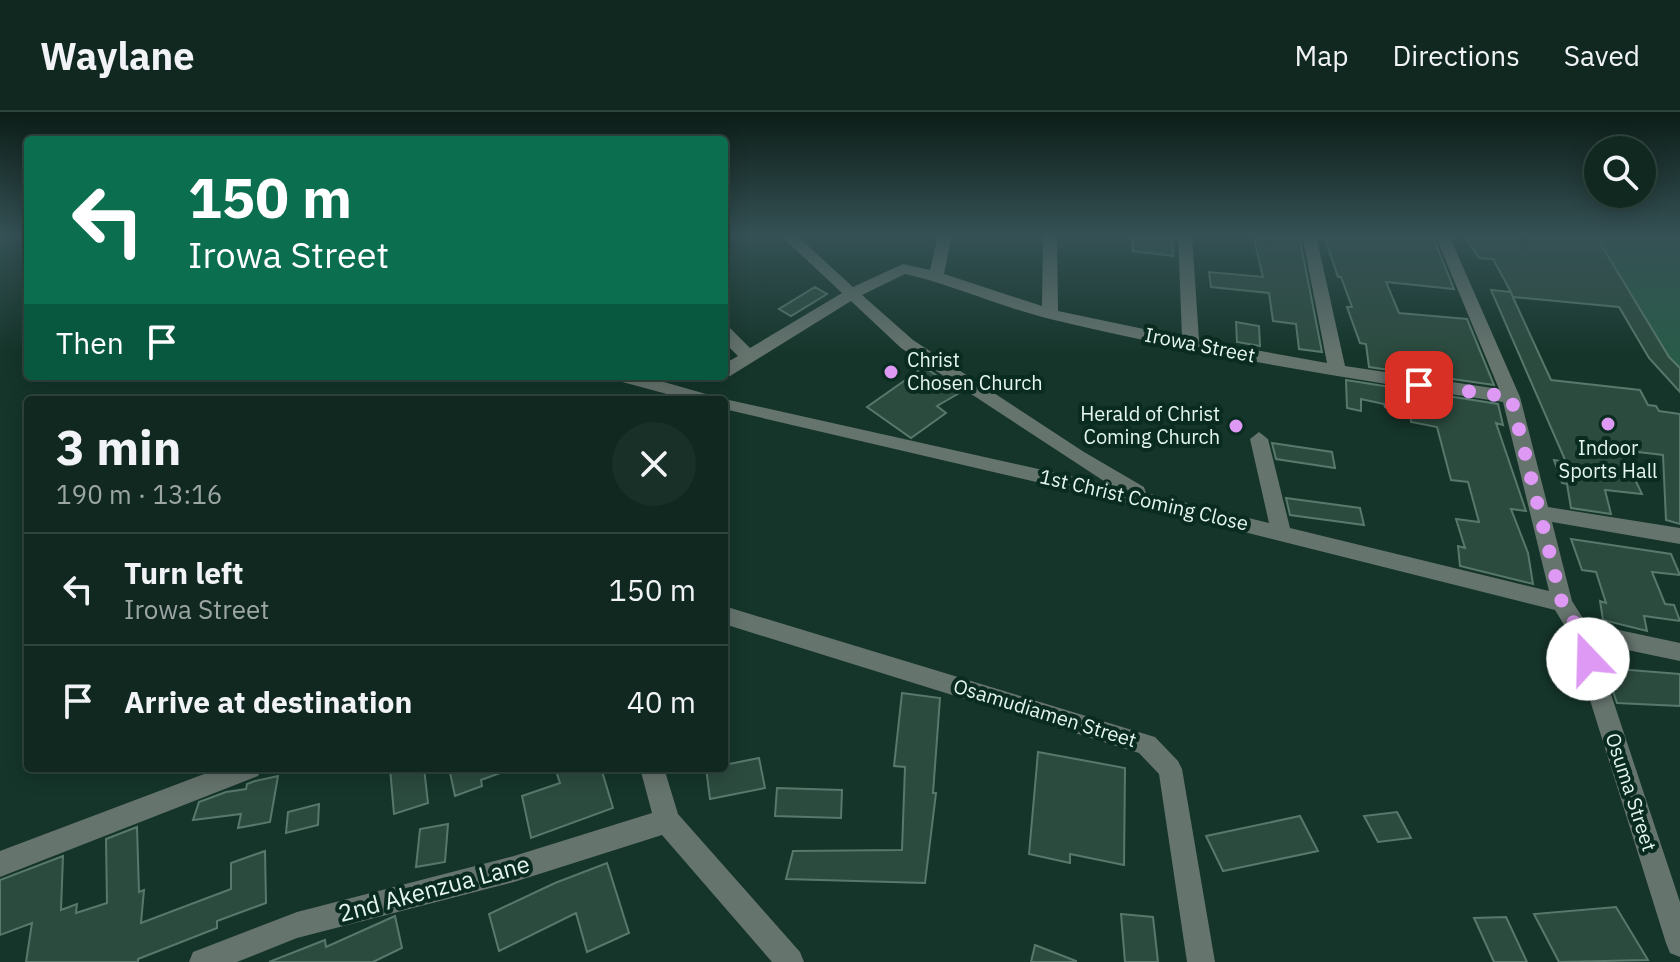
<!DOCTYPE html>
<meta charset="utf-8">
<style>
body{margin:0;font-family:"IBM Plex Sans",sans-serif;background:#193029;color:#f1f3f6;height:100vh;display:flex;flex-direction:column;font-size:30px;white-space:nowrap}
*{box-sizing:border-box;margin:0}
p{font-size:26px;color:#9ca6a5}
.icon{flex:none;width:44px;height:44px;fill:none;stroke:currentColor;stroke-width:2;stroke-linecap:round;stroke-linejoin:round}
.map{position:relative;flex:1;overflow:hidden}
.details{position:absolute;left:24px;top:284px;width:704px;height:376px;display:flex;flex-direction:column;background:#102820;border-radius:8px;box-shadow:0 4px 20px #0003,0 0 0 2px #30443e}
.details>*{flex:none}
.hud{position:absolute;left:24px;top:24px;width:704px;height:244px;border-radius:8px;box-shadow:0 4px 20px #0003,0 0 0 2px #30443e;background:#0b6e4f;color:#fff;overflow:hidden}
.tools{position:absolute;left:1584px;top:24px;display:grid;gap:16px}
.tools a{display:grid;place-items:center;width:72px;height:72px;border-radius:50%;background:#102820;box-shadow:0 4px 20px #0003,0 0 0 2px #30443e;font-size:40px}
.pin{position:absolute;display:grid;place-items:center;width:68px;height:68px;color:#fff;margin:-34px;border-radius:16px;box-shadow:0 4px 12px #0006}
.me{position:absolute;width:88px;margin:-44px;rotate:339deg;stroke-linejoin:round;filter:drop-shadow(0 0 6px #0008)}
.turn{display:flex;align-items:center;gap:28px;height:168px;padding:0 32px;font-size:36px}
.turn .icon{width:104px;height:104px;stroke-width:2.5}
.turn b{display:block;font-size:56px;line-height:68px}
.then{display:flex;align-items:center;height:76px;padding:0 32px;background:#0003;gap:16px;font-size:30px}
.round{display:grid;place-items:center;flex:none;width:84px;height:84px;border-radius:42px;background:#193029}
.headline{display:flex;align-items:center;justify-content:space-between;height:136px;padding:0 32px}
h1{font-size:48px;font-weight:700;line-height:60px}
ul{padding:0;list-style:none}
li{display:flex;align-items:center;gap:24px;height:112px;padding:0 32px;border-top:2px solid #30443e}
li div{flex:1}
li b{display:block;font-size:30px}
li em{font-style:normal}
header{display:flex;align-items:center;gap:48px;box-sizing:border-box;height:112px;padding:0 40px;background:#102820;border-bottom:2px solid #30443e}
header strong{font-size:38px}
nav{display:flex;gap:44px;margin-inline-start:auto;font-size:28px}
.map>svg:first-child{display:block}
.green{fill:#295b49}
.building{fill:#2c4b3f;stroke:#57786b;stroke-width:2}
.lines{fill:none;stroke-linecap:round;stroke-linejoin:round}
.minor{fill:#66746e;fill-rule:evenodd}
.route{stroke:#dd99f3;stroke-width:14;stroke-dasharray:0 25.2}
.poi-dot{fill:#dd99f3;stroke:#0a2b20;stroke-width:3}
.labels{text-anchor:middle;stroke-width:8;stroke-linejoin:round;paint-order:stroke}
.street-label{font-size:20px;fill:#e4f6ee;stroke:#0a2b20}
.poi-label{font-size:20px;fill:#e4f6ee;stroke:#0a2b20;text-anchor:start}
.near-street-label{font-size:24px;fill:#e4f6ee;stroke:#0a2b20}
</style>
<header>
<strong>Waylane</strong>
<nav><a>Map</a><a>Directions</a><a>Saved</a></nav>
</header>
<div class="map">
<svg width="1680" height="850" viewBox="0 0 1680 850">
<rect width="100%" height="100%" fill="#15352a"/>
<path class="green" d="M1578,123H1680V278L1649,246Z"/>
<path class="building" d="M1132,123H1172L1173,144L1133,139Z
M1253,123H1299L1322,240L1299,237L1296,212L1273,209L1269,181L1211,175L1209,160L1263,165Z
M1324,123L1433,125L1454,177L1386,170L1399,201L1467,207L1494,273L1369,255L1366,232L1360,231L1347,195H1352L1341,165H1338Z
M1464,123H1598L1600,131L1669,245L1680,256V280L1649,246L1619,195L1513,185L1511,181L1551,268L1640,278L1648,293L1656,294L1659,299L1680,302V412L1666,408L1663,343L1621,338L1642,382L1605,378L1611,402L1571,396L1567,372L1562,371L1554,348L1566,350L1491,178L1511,180L1493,147L1479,146Z
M815,175L827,182L791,204L779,197Z
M1236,210L1259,214L1260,234L1237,230Z
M924,255L961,280L937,294L946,301L911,326L867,295Z
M1346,268L1498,292L1503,313L1496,311L1526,399L1511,397L1528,441L1533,472L1460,454L1458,434L1465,436L1456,407L1479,410L1468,370L1451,368L1437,315L1411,310L1410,299L1385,295L1384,292L1361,287V299L1347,296Z
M1272,331L1332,340L1335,356L1276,347Z
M1286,386L1360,396L1364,413L1290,403Z
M1571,427L1671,442L1680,463L1652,460L1665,492L1674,493L1680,509L1644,504L1647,519L1603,508L1600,489L1606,491L1596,460L1582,458Z
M1605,556L1680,562V594L1617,591Z
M902,581L940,586L933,681H936L925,771L786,767L793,739L902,738L905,655L894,654Z
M1038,640L1125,656L1124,753L1070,742V751L1029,742Z
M759,646L765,676L710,687L706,656H724V653Z
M390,656H424L428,691L394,702Z
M449,656H510L511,657L481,668L482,674L455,684Z
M555,656H601L613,696L531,726L522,684L560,671Z
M278,664L270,710L238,716L241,702L193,708L199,690L226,680L246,677L247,672L255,669Z
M777,676L842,678L841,706L775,704Z
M319,692L318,713L286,721L288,700Z
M1397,700L1411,726L1378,730L1364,704Z
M1300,704L1318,739L1223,759L1206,724Z
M448,712L445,750L416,755L420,717Z
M137,715L139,780L144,778L141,811L231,777V751L265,739L266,791L217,809V816L138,847V850H26L32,811L0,823V768L63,744L61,798L77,792L76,801L107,791L106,727Z
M607,751L629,821L587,840L576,801L499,839L489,802L555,771Z
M1616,795L1648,848L1559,850L1534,802Z
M1121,802L1153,805L1158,850H1125Z
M395,804L402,836L373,850H269L325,828L326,835Z
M1506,805L1527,850H1494L1474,806Z
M1035,833L1076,849V850H1031Z"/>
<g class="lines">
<path class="minor" d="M780,123H796L853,175L903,152L930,158L938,123H952L944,162L1042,194L1043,123H1057L1058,199L1182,225L1178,123H1192L1199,228L1327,251L1302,123H1316L1345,254L1499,277L1435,123H1449L1520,285L1548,395L1680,416V432L1552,410L1572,489L1586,511L1680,531V549L1594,531L1680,790V845L1670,841L1666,831L1569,521L1555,498L1156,398L724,297V288H689L615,268L612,264H643L720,286L1110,373L901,236L851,189L730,264H718H724V252L738,244L724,230V215L730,216L750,236L842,181ZM905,162C954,173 1000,195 1050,207C1199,243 1351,267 1503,290L1549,479L1290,416L1268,327L1259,320L1250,327L1269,411L1146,381L1144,375L1084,340L913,228L862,183Z
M724,494L1155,625L1178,649L1182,657L1215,850H1187L1159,662L1139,641L724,512Z
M220,656H262L258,664L0,765V739Z
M640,656H664L678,702L800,840L804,850H772L662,723L514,770L297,826L237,850H189L193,840L297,800L514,744L652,701Z"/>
</g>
<linearGradient id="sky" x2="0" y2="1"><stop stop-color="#0c1d17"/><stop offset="0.51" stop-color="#355155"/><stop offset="1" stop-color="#355155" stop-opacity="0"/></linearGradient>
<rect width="1680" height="242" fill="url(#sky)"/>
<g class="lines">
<path class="route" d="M1419,273L1511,285L1562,491L1579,519L1588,547"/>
</g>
<g class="poi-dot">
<circle cx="891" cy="260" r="8"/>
<circle cx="1608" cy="312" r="8"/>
<circle cx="1236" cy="314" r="8"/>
</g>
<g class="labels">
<g class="street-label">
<text transform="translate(1200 233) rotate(11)" y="7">Irowa Street</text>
<text transform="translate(1144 388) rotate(13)" y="7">1st Christ Coming Close</text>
<text transform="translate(1045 601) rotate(17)" y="7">Osamudiamen Street</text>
<text transform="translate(1631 680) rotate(72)" y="7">Osuma Street</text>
</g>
<g class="poi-label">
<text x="907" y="255">Christ<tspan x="907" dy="23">Chosen Church</tspan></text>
<text x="1220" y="309" text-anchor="end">Herald of Christ<tspan x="1220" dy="23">Coming Church</tspan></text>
<text x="1608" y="343" text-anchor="middle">Indoor<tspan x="1608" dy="23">Sports Hall</tspan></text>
</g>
<g class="near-street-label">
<text transform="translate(434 777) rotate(-15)" y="8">2nd Akenzua Lane</text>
</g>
</g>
</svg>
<div class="tools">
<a><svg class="icon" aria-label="search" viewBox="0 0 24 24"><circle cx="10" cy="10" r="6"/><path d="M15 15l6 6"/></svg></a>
</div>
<div class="pin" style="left:1419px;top:273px;background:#d93025"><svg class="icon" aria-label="arrive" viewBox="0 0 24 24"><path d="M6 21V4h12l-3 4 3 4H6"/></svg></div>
<svg class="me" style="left:1588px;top:547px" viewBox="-20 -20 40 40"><circle r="19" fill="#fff"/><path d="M0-13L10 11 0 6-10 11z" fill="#dd99f3"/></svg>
<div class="hud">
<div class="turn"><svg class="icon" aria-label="left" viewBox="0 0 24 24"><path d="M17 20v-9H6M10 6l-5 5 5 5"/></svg><div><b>150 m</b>Irowa Street</div></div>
<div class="then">Then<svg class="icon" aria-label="arrive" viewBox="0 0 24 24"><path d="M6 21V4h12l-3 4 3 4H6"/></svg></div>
</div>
<section class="details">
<div class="headline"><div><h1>3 min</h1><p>190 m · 13:16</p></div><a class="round"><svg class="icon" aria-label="close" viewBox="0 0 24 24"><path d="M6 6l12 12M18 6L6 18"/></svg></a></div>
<ul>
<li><svg class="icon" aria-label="left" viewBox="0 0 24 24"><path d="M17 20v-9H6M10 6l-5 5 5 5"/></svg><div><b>Turn left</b><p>Irowa Street</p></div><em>150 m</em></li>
<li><svg class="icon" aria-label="arrive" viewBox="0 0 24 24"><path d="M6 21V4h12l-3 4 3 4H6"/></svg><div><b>Arrive at destination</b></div><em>40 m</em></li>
</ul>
</section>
</div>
